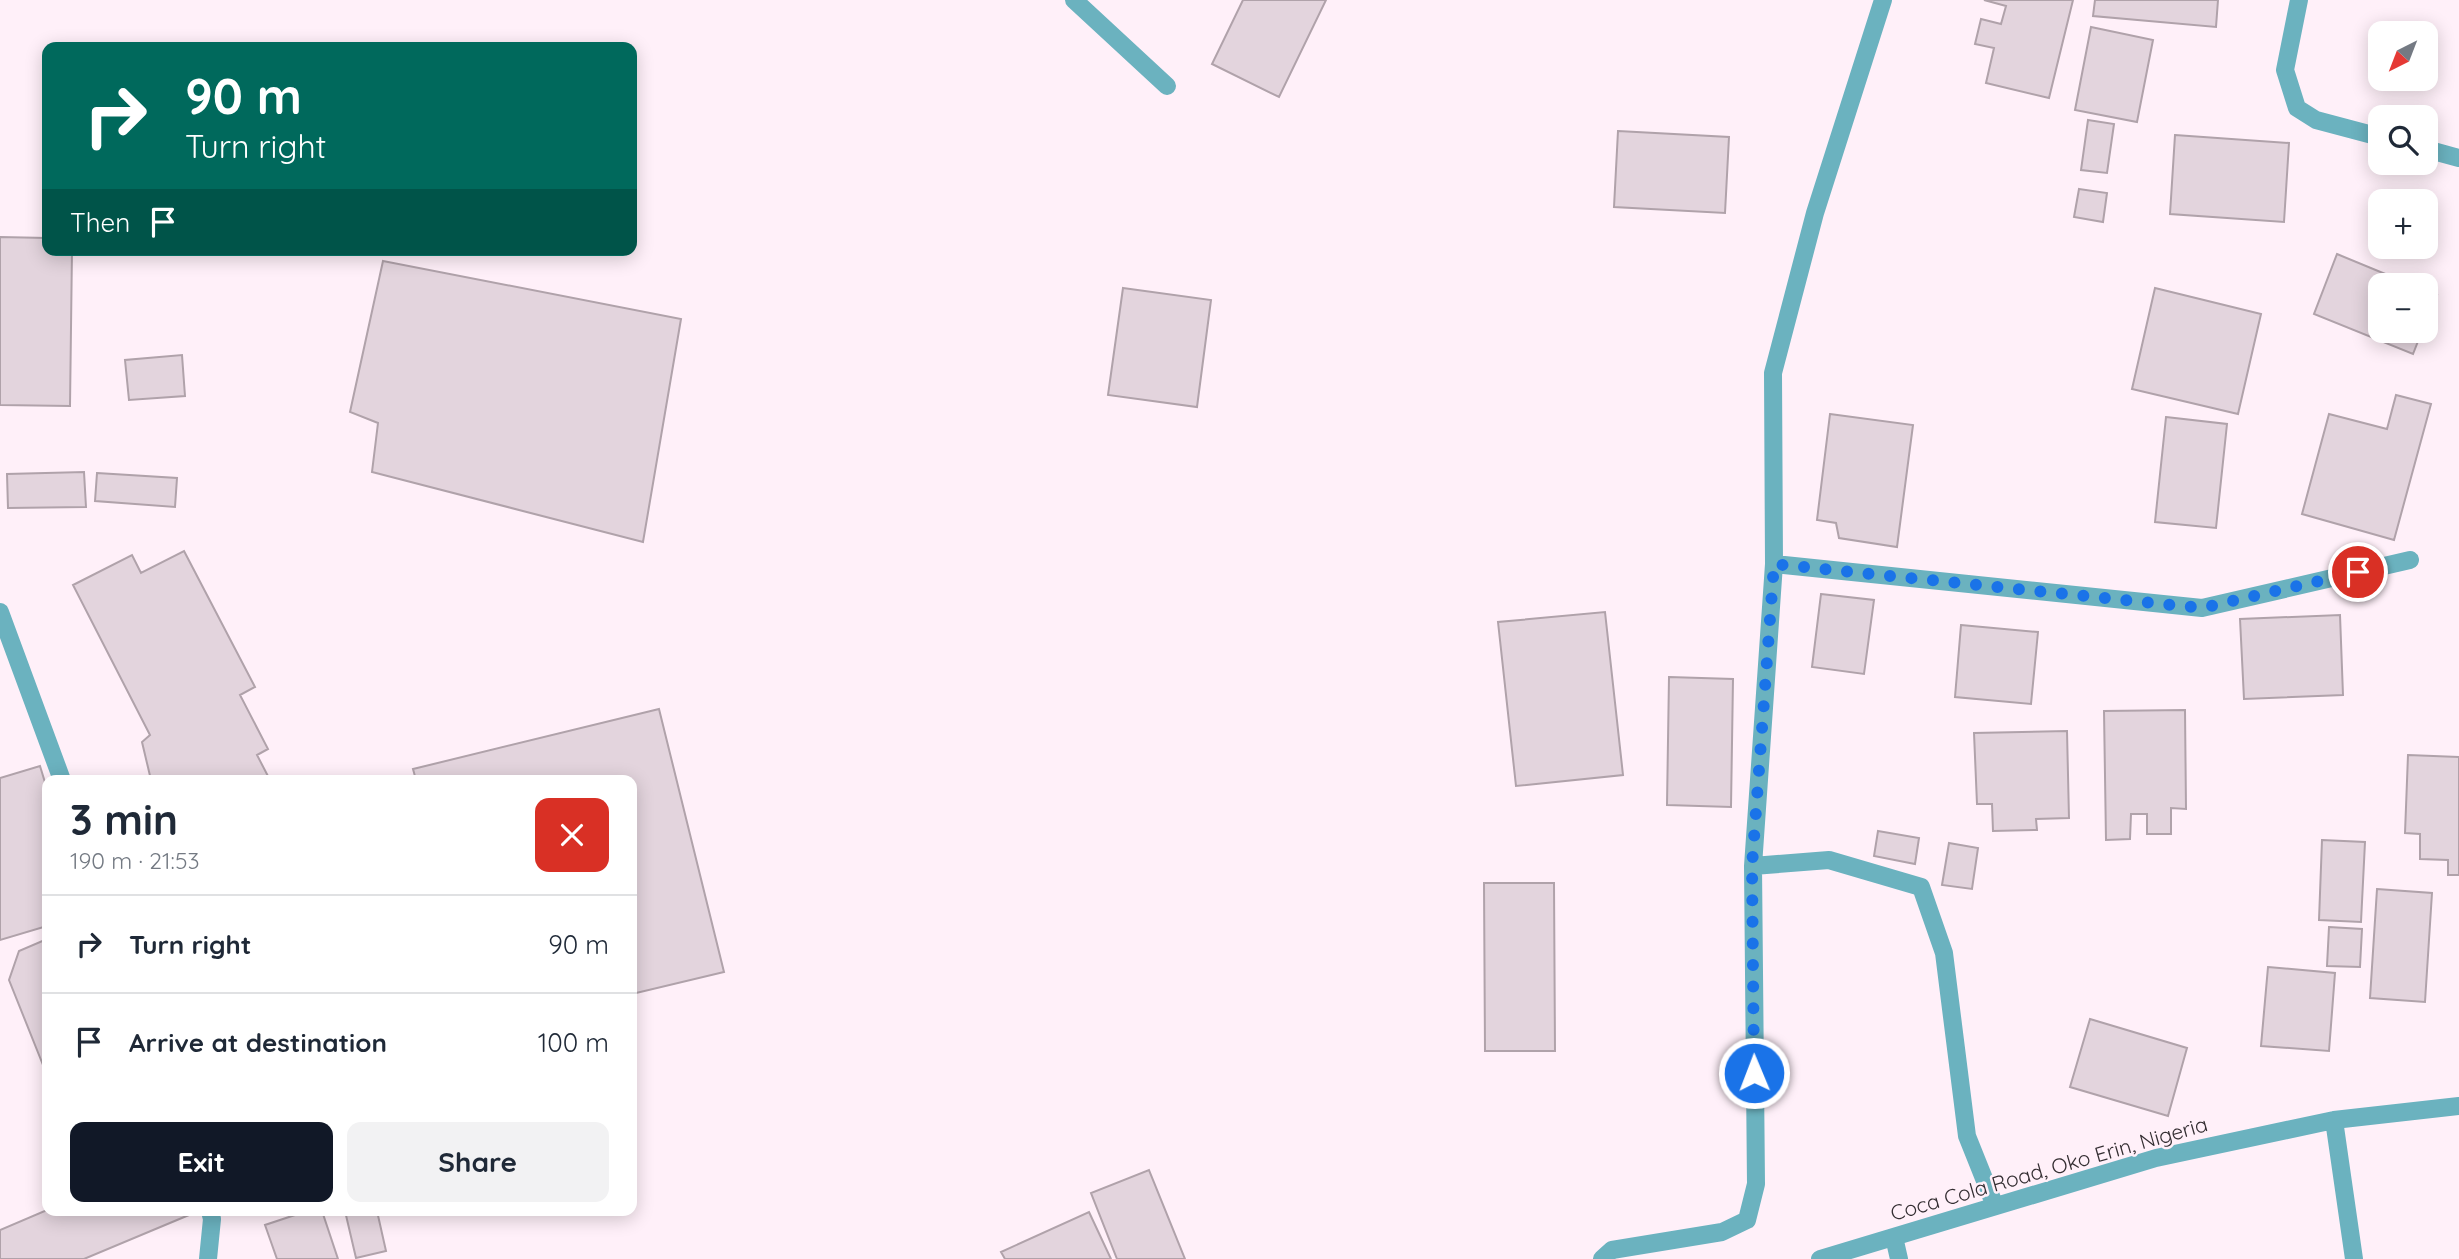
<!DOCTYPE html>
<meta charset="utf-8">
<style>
body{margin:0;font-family:Quicksand,sans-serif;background:#f2f2f3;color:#1f2937;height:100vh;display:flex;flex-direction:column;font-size:26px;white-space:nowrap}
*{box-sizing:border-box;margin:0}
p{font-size:23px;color:#747a83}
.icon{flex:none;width:38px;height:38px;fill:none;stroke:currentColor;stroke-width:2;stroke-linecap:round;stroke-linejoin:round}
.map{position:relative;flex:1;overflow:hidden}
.sheet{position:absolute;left:42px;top:775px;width:595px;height:441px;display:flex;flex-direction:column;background:#fff;border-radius:14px;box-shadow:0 4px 18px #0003}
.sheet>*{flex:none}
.guide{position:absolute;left:42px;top:42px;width:595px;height:214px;border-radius:14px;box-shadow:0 4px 18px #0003;background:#00695c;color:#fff;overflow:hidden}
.needle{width:46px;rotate:222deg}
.tools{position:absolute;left:2368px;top:21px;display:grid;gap:14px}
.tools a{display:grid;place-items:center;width:70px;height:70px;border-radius:14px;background:#fff;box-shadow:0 4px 18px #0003;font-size:35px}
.pin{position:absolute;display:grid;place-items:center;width:60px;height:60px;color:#fff;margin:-30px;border:4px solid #fff;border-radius:50%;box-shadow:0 2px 7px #0007}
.me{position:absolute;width:77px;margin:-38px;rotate:359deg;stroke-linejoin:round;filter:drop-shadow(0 0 5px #0008)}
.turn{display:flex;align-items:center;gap:24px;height:147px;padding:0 28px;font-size:32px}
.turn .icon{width:91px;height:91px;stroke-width:2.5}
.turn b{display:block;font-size:49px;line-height:60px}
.then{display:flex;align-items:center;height:66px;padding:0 28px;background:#0003;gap:14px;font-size:26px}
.round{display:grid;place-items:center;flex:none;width:74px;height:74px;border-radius:14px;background:#f2f2f3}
.headline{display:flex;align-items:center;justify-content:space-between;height:119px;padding:0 28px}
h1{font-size:42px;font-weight:800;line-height:52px}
.action{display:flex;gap:14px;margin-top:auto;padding:14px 28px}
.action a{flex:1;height:80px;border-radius:14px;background:#111827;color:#fff;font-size:28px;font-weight:800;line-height:80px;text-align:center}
.action a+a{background:#f2f2f3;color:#1f2937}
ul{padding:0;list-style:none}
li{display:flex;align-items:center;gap:21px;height:98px;padding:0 28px;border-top:2px solid #e0e1e3}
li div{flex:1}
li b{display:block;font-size:26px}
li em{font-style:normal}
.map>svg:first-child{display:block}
.building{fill:#e3d4dd;stroke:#b0a2aa;stroke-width:2}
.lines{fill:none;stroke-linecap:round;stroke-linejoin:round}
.minor{stroke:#6bb2bf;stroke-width:18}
.route{stroke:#1a73e8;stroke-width:12;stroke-dasharray:0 21.6}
.labels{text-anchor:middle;stroke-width:5;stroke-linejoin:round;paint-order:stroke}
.street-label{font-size:21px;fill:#342e32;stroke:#fff0f9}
</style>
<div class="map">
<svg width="2459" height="1259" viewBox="0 0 2459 1259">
<rect width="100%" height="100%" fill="#fff0f9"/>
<path class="building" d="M1243,0H1326L1279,97L1212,64Z
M2073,0L2049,98L1986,83L1994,48L1975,44L1981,19L2001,24L2006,6L1984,0Z
M2095,0H2218L2216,27L2093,16Z
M2091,27L2153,40L2137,122L2075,110Z
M2088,120L2114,124L2107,173L2081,170Z
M1618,131L1729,137L1725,213L1614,207Z
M2175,135L2289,143L2284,222L2170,214Z
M2079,189L2107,193L2103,222L2074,217Z
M0,237L47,238V250H72L70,406L0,405Z
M2337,254L2412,285H2380V331H2422L2413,354L2314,314Z
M383,261L681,319L643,542L372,472L378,423L350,412Z
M1123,288L1211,300L1197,407L1108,395Z
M2155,288L2261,314L2238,414L2132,389Z
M2426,291L2437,295L2426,323Z
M182,355L185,396L129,400L125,360Z
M2396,395L2431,404L2394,540L2302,514L2329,414L2387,429Z
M1830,414L1913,425L1897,547L1839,538L1836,523L1817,520Z
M2166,417L2227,424L2216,528L2155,522Z
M84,472L86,507L8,508L7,474Z
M97,473L177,478L175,507L95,501Z
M184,551L255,687L240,695L268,749L257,755L270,780H151L142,742L150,735L73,585L132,555L141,573Z
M1821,594L1874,600L1864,674L1812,667Z
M1605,612L1623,775L1516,786L1498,622Z
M2340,615L2343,695L2244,699L2240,619Z
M1961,625L2038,632L2031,704L1955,697Z
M1669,677L1733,679L1731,807L1667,805Z
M659,709L724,972L632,994V780H416L413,769Z
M2185,710L2186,809L2171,808V834H2147V814H2131L2130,839L2106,840L2104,711Z
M2067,731L2069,818L2036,819L2037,830L1993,831L1992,804H1977L1974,733Z
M2408,755L2459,757V875H2448V860L2420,859V834L2405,833Z
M40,766L47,789V926L0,940V778Z
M1878,831L1919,838L1915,864L1874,856Z
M2322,840L2365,842L2361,922L2319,920Z
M1949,843L1978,848L1972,889L1942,885Z
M1484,883H1554L1555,1051H1485Z
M2377,889L2432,893L2425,1002L2370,998Z
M2329,927L2362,929L2360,967L2327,966Z
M47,939V1075L9,980L19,951Z
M2268,967L2335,973L2329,1051L2261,1046Z
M2090,1019L2187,1048L2168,1116L2070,1087Z
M1149,1170L1185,1259H1117L1091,1193Z
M47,1210L186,1211L189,1215L84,1259H0V1230Z
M307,1211H322L338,1259H277L265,1225Z
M345,1211H377L386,1251L356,1258Z
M1089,1212L1111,1259H1005L1001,1252Z"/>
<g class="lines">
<path class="minor" d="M1074,0L1167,86
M2299,0L2285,70L2297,108L2316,120L2380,137
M2426,149L2459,158
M1774,564L2202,608L2410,560
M0,612L62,780
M1753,866L1829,860L1921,887L1944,953L1967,1136L1995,1206
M2334,1120L2354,1259
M1894,1237L1899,1259
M208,1259L212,1219L210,1211
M1602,1259L1612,1250L1722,1232L1747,1220L1756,1184L1753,866L1774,564L1773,373L1815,213L1883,0
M1820,1259L2156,1158L2334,1120L2459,1106"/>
</g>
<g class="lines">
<path class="route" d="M1754,1073L1752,866L1774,564L2202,608L2358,572"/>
</g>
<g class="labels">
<g class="street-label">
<text transform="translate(2049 1169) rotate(-16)" y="7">Coca Cola Road, Oko Erin, Nigeria</text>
</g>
</g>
</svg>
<div class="tools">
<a><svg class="needle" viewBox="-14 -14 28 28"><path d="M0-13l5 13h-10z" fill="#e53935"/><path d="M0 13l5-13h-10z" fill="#747a83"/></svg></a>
<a><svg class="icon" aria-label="search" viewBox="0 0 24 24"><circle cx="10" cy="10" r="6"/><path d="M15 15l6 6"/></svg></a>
<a>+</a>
<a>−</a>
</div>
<div class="pin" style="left:2358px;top:572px;background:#d93025"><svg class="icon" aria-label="arrive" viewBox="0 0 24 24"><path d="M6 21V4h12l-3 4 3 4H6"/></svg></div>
<svg class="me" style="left:1754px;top:1073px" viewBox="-20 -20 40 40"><circle r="17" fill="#1a73e8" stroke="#fff" stroke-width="3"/><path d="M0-11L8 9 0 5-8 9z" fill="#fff"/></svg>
<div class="guide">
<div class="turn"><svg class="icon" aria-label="right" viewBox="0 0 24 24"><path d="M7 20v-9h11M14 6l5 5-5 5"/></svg><div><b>90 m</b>Turn right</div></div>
<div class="then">Then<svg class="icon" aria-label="arrive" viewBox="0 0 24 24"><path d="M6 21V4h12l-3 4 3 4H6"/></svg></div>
</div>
<section class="sheet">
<div class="headline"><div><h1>3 min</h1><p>190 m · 21:53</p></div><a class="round" style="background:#d93025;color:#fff"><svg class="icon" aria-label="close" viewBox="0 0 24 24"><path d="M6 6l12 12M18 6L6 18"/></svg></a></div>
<ul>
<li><svg class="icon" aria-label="right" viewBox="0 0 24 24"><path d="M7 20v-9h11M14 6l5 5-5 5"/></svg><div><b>Turn right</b></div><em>90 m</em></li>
<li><svg class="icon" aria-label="arrive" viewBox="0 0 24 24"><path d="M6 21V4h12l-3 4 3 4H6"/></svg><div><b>Arrive at destination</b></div><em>100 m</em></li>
</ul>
<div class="action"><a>Exit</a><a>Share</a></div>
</section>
</div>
